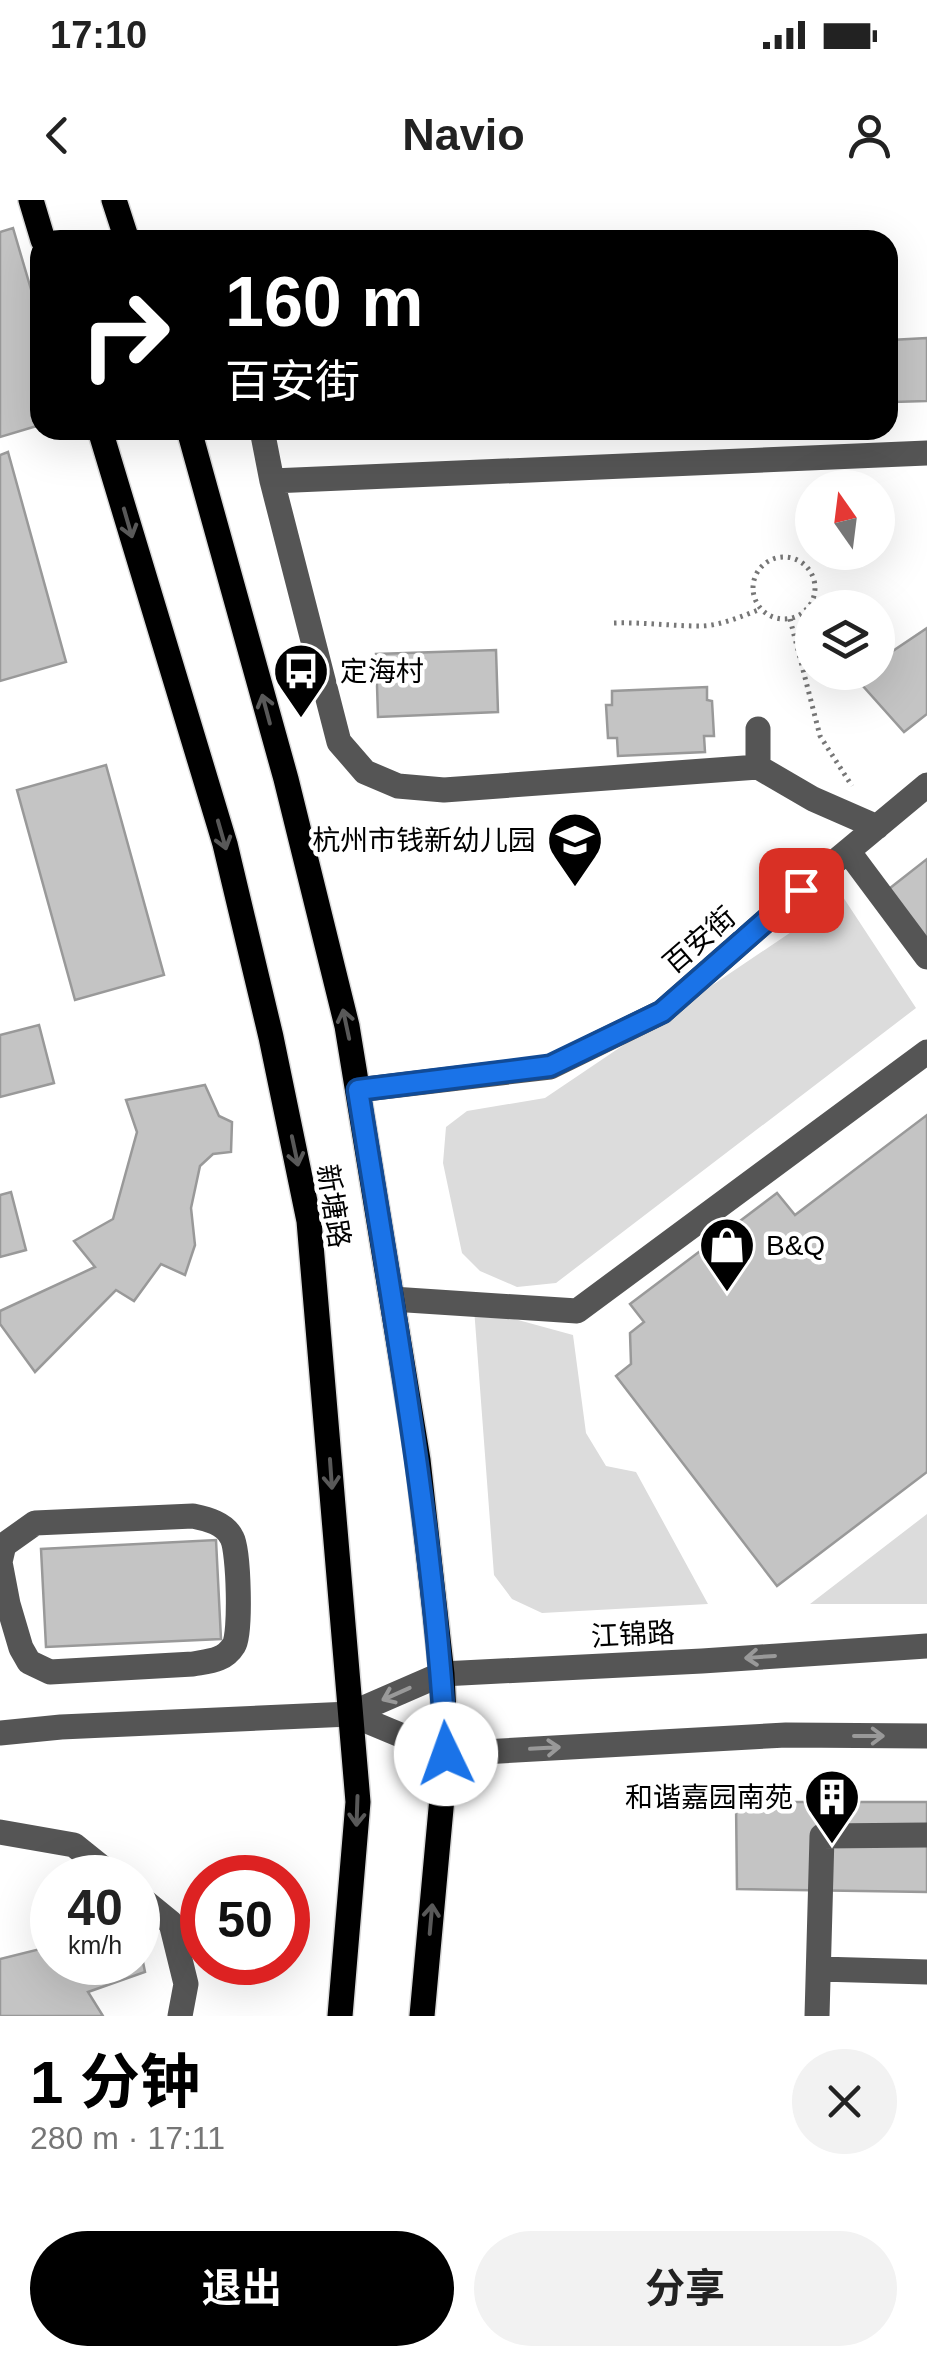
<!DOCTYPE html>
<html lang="zh">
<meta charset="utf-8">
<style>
body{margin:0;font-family:Helvetica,"Noto Sans SC",sans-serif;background:#f2f2f2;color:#222;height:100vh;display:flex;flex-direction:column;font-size:38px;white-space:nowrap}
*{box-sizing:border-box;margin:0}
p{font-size:32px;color:#767676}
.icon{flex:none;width:55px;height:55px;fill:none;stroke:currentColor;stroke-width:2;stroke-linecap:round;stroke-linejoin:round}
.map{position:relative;height:1816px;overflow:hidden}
.details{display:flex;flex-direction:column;background:#fff;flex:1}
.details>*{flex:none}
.top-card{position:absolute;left:30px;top:30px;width:868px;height:210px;border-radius:30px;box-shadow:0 10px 40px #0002;background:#000;color:#fff;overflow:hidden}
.needle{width:65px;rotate:346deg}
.fabs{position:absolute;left:795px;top:270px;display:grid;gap:20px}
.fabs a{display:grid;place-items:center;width:100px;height:100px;border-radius:50%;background:#fff;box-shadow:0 10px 40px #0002;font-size:50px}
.speed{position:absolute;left:30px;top:1655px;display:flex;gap:20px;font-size:50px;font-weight:700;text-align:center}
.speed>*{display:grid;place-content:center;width:130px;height:130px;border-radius:50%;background:#fff;box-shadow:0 10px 40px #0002;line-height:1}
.speed small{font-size:25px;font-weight:400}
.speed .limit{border:15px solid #d22;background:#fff;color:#111}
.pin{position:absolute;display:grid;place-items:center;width:85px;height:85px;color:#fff;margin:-42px;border-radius:20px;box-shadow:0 5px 15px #0006}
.me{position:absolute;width:110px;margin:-55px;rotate:357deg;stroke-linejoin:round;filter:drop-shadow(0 0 8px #0008)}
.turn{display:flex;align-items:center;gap:35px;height:210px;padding:0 30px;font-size:45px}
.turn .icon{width:130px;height:130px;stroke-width:2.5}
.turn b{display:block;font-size:70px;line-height:85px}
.round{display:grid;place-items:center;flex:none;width:105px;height:105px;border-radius:52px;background:#f2f2f2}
.overview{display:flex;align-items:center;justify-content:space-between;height:170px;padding:0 30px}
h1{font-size:60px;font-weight:700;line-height:75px;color:#000}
.button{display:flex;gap:20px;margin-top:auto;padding:20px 30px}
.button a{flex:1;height:115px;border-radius:60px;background:#000;color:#fff;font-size:40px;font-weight:700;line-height:115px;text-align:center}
.button a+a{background:#f2f2f2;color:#222}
.status{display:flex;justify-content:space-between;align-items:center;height:70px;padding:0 50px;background:#fff;direction:ltr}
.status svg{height:28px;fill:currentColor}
header{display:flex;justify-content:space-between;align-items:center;height:130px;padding:0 30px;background:#fff;font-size:45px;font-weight:700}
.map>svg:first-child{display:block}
.green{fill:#dcdcdc}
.building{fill:#c4c4c4;stroke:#999;stroke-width:2.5}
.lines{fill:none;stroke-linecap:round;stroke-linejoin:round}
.major-casing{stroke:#dbdbdb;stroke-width:28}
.path{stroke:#777;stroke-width:5;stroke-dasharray:2.5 5;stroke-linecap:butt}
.minor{stroke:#555;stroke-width:25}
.major{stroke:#000;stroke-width:25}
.oneway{stroke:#595959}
.oneway2{stroke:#999}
.route-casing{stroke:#114b97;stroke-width:25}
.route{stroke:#1a73e8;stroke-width:18}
.labels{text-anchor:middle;stroke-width:9;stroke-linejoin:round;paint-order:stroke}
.poi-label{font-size:28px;fill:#000;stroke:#fff;text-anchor:start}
.street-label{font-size:28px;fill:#000;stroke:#fff}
</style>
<div class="status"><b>17:10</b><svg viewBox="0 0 49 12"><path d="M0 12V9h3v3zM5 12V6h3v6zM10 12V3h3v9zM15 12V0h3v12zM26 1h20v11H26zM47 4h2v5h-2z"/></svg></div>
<header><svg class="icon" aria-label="back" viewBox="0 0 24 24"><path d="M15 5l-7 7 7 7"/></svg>Navio<svg class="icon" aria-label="person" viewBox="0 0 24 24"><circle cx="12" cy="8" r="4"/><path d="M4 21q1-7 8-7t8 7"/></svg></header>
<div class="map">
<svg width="927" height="1816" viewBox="0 0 927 1816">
<rect width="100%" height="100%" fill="#fff"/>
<path class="green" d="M843,697L916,808L556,1083L517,1087L480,1071L462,1053L443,963L446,927L467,911L545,898Z
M474,1108L573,1135L586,1233L606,1266L636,1272L708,1404L542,1413L512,1399L494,1375Z
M927,1314V1404H809H810Z"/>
<path class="building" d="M13,28L40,120V225L0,237V32Z
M927,138V201L893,202L891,140Z
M8,252L66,462L0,481V255Z
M927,428V514L904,532L854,476L860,472H878V461Z
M496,450L498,512L378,517L376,454Z
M707,487V500L712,501L714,536H704L705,552L618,556L617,538H608L606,505H612V491Z
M106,565L164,775L75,800L17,590Z
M927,659V744L885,692Z
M39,825L54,883L0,897V835Z
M205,885L219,916L232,922L231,952L213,954L200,966L191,1008L195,1045L185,1075L161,1064L134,1101L116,1090L35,1172L0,1124V1111L95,1067L74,1041L113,1019L137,932L126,900Z
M927,915V1272L777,1386L616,1176L631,1164L630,1133L644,1122L630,1104L777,993L795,1015Z
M11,992L26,1050L0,1057V995Z
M216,1340L221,1439L46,1447L41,1349Z
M736,1602H927V1692L737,1689Z
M138,1737L145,1772L88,1792L103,1816H0V1759L52,1746V1762H138Z"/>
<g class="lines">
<g class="major-casing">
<path id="major" d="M31,0L43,40
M114,0L127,40
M100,230L225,644L271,837L309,1021L358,1602L340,1816
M189,230L286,579L347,826L418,1260L442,1474L446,1554L422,1816"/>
</g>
<path class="path" d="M753 388a31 31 0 1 1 62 0a31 31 0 1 1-62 0Z
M790,419L820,536L852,586
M614,423C643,422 671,426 700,426C720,426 742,416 761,409"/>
<path class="minor" d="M262,230L272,281L339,542L365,572L398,586L444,590L758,567L813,599L877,627
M272,281L927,253
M758,567V529
M848,651L927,757
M358,890L550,867L662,812L801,690L927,585
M392,1099L577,1111L927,852
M193,1316C207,1319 225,1323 232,1338C239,1351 241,1435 234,1445C224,1461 210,1461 193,1464L50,1472L29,1462L21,1448L8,1404L0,1362L4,1345L35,1323Z
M350,1514L446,1554L786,1535L927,1536
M0,1533L61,1527L350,1514L442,1474L702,1461L927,1446
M0,1632L74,1645L115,1678
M138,1696L171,1723L186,1784L180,1816
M819,1769L927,1772
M817,1816L822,1636L927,1635"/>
<use href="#major" class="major"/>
</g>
<defs><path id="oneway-shaft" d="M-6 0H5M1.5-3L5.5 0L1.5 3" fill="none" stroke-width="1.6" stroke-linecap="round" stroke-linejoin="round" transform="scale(2.5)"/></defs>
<g class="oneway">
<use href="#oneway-shaft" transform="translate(128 323) rotate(74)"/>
<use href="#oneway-shaft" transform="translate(266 509) rotate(-105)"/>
<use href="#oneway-shaft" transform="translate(222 635) rotate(74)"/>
<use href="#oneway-shaft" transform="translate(346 824) rotate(-102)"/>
<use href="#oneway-shaft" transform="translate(295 951) rotate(78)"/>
<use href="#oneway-shaft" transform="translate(331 1274) rotate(86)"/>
<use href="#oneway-shaft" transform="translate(357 1611) rotate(92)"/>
<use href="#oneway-shaft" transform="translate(431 1719) rotate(-85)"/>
</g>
<g class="oneway2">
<use href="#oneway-shaft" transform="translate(760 1457) rotate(176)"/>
<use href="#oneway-shaft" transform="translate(396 1494) rotate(156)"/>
<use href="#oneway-shaft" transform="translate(869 1536)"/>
<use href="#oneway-shaft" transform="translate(545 1548) rotate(-3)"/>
</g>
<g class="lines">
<g class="route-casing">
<path id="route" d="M446,1554C434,1330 393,1111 358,890L550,866L662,812L801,690"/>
</g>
<use href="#route" class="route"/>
</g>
<defs>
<g id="bus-pin" transform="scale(2.875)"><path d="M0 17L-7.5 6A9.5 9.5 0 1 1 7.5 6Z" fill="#000" stroke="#fff"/><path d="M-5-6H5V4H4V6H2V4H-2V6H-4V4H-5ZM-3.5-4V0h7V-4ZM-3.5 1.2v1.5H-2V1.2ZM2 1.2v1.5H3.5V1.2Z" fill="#fff"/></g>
<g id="school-pin" transform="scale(2.875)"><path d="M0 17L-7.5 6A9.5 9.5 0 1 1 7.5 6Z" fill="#000" stroke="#fff"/><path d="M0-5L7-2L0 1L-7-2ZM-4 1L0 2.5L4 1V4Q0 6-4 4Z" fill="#fff"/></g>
<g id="shop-pin" transform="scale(2.875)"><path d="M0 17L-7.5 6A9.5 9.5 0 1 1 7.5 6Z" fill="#000" stroke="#fff"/><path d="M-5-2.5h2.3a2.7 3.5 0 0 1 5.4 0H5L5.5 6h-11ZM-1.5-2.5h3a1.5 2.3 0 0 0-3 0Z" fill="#fff"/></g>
<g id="building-pin" transform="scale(2.875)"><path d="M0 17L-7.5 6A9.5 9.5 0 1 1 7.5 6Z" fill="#000" stroke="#fff"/><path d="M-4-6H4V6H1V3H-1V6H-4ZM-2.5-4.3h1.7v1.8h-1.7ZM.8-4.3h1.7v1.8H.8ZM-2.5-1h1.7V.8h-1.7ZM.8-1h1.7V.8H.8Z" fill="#fff"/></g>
</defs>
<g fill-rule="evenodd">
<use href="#bus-pin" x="301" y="471"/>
<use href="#school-pin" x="575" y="640"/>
<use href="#shop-pin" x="727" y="1045"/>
<use href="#building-pin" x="832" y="1597"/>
</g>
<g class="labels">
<g class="poi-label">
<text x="340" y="481">定海村</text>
<text x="536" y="650" text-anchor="end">杭州市钱新幼儿园</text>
<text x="766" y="1055">B&amp;Q</text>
<text x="793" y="1607" text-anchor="end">和谐嘉园南苑</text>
</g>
<g class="street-label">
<text transform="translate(699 740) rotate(-41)" y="10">百安街</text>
<text transform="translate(334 1006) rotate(81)" y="10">新塘路</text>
<text transform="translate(633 1434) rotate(-3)" y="10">江锦路</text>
</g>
</g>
</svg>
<div class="fabs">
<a><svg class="needle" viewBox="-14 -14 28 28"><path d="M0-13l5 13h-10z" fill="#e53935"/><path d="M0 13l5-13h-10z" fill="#767676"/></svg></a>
<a><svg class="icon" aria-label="layers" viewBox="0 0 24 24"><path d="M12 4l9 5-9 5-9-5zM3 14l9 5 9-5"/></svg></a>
</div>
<div class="speed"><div>40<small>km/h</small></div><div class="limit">50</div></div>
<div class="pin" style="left:801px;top:690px;background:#d93025"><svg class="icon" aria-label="arrive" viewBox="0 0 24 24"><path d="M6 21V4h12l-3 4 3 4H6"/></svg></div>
<svg class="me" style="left:446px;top:1554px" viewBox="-20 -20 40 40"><circle r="19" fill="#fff"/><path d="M0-13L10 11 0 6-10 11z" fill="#1a73e8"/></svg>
<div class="top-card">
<div class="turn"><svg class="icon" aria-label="right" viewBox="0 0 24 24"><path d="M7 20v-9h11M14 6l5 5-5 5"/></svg><div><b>160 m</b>百安街</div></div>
</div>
</div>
<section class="details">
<div class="overview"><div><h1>1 分钟</h1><p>280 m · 17:11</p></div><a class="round"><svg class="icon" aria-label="close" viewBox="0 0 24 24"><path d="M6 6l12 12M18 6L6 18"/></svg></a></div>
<div class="button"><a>退出</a><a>分享</a></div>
</section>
